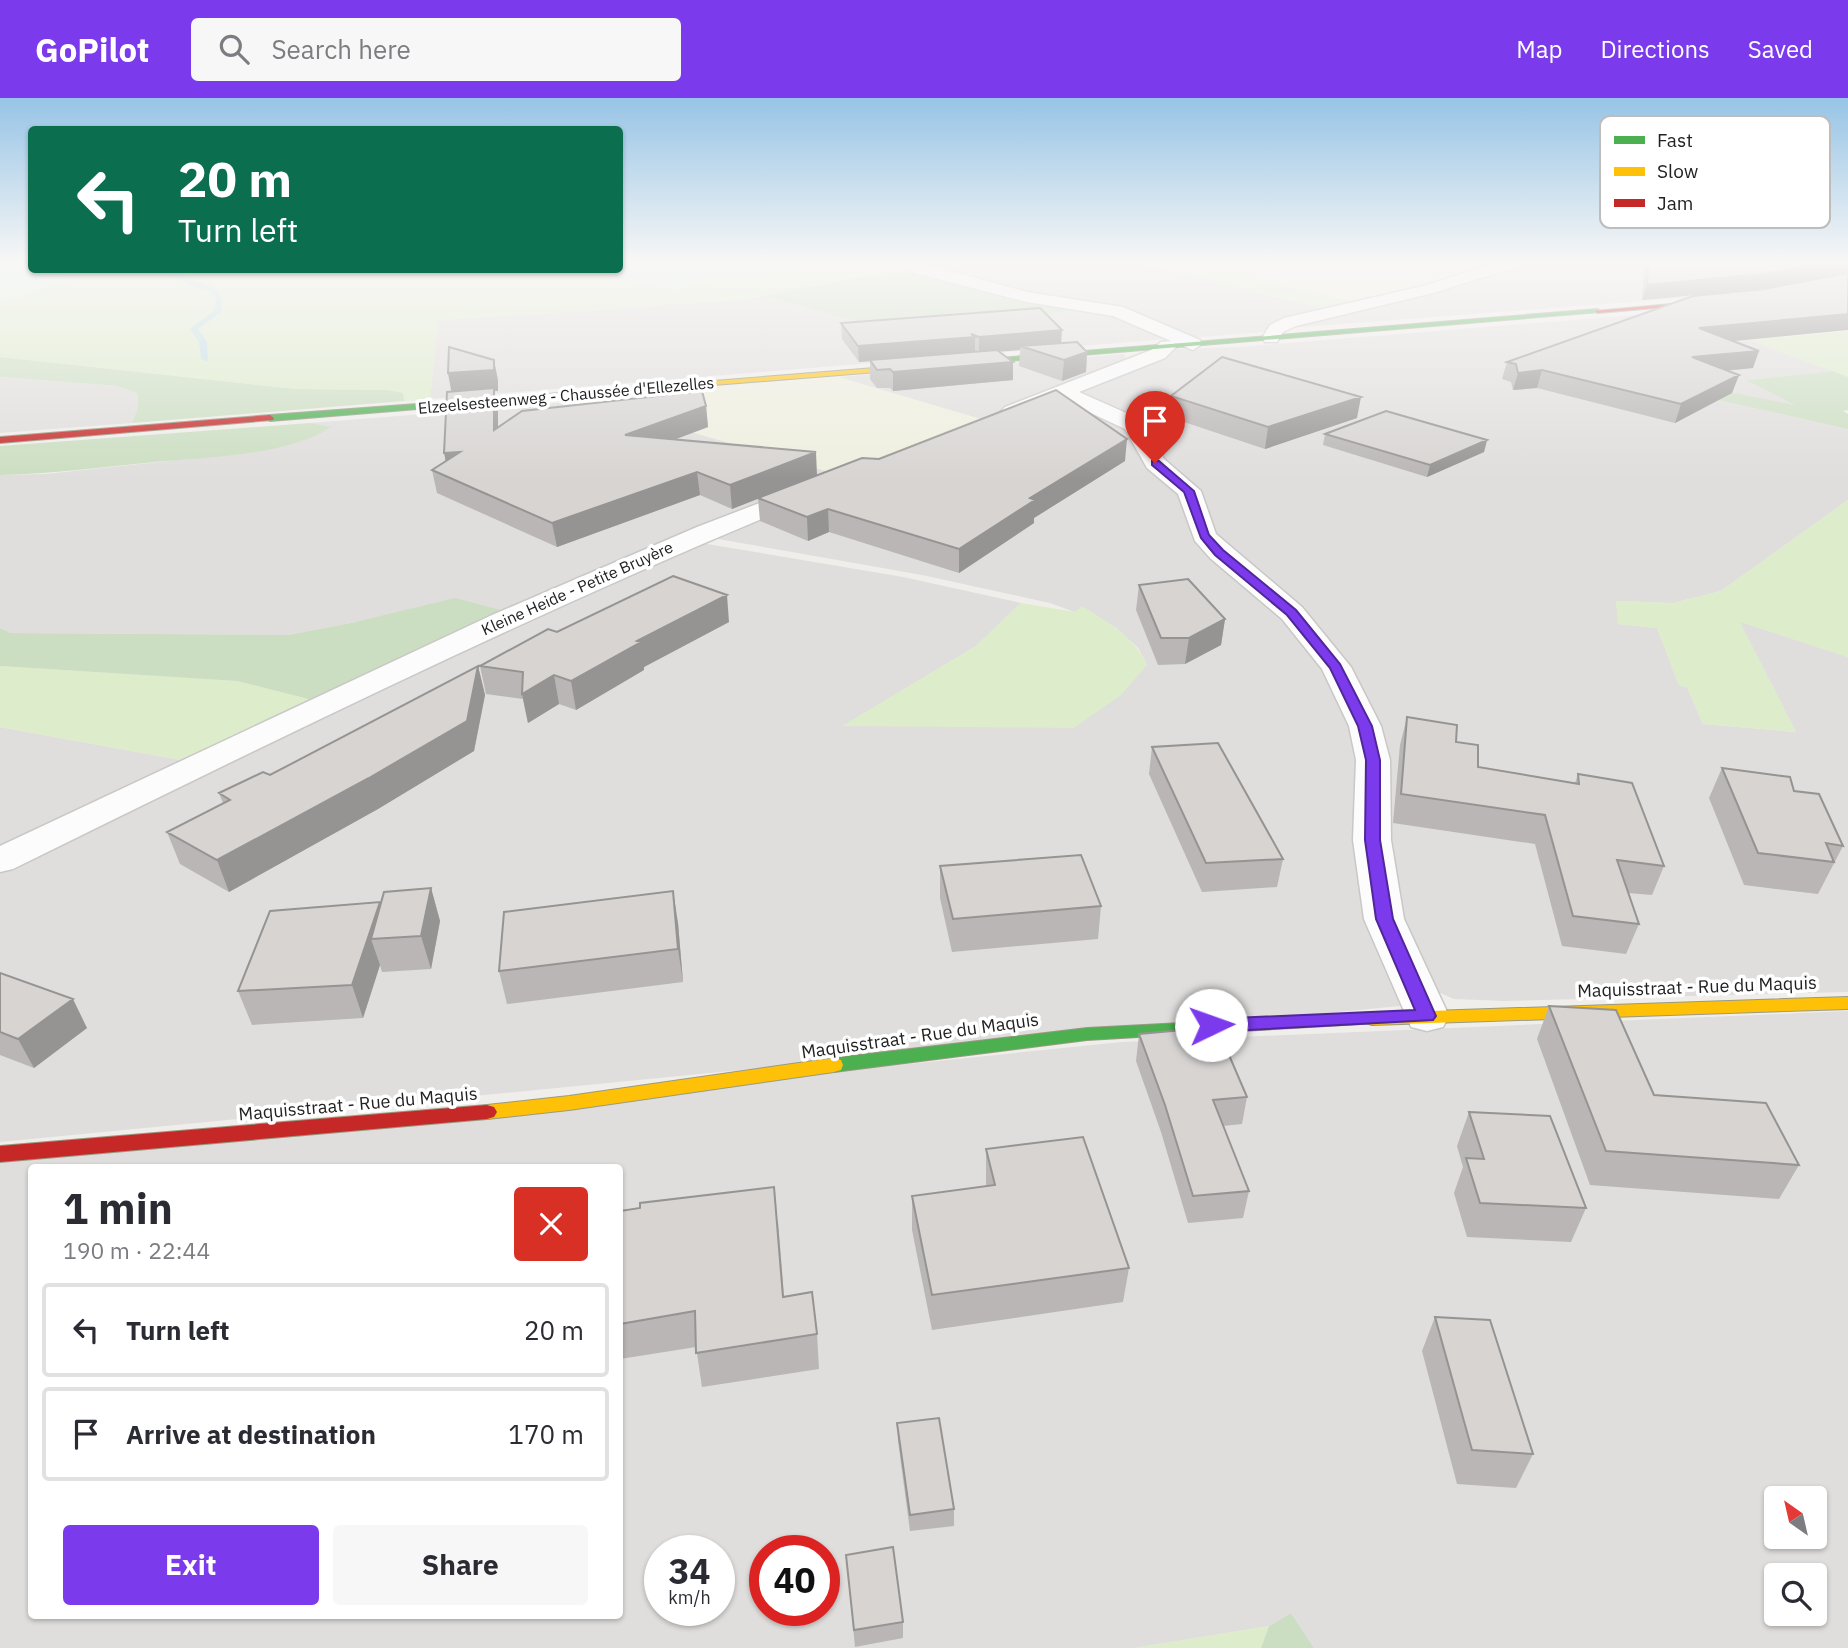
<!DOCTYPE html>
<meta charset="utf-8">
<style>
body{margin:0;font-family:"IBM Plex Sans",sans-serif;background:#f7f7f7;color:#2b2b33;height:100vh;display:flex;flex-direction:column;font-size:26px;white-space:nowrap}
*{box-sizing:border-box;margin:0}
p{font-size:23px;color:#7c7c81}
.icon{flex:none;width:38px;height:38px;fill:none;stroke:currentColor;stroke-width:2;stroke-linecap:round;stroke-linejoin:round}
.map{position:relative;flex:1;overflow:hidden}
.side{position:absolute;left:28px;top:1066px;width:595px;height:455px;display:flex;flex-direction:column;background:#fff;border-radius:7px;box-shadow:0 2px 5px #0004}
.side>*{flex:none}
.top-card{position:absolute;left:28px;top:28px;width:595px;height:147px;border-radius:7px;box-shadow:0 2px 5px #0004;background:#0b6e4f;color:#fff;overflow:hidden}
.needle{width:46px;rotate:326deg}
.tools{position:absolute;left:1764px;top:1388px;display:grid;gap:14px}
.tools a{display:grid;place-items:center;width:63px;height:63px;border-radius:7px;background:#fff;box-shadow:0 2px 5px #0004;font-size:35px}
.speed{position:absolute;left:644px;top:1437px;display:flex;gap:14px;font-size:35px;font-weight:700;text-align:center}
.speed>*{display:grid;place-content:center;width:91px;height:91px;border-radius:50%;background:#fff;box-shadow:0 2px 5px #0004;line-height:1}
.speed small{font-size:18px;font-weight:400}
.speed .limit{border:10px solid #d22;background:#fff;color:#111}
.pin{position:absolute;display:grid;place-items:center;width:60px;height:60px;color:#fff;margin:-72px -30px;border-radius:50% 50% 50% 0;rotate:-45deg;box-shadow:0 0 7px #0007}
.pin .icon{rotate:45deg}
.me{position:absolute;width:77px;margin:-38px;rotate:87deg;stroke-linejoin:round;filter:drop-shadow(0 0 5px #0008)}
.turn{display:flex;align-items:center;gap:24px;height:147px;padding:0 35px;font-size:32px}
.turn .icon{width:91px;height:91px;stroke-width:2.5}
.turn b{display:block;font-size:49px;line-height:60px}
.round{display:grid;place-items:center;flex:none;width:74px;height:74px;border-radius:7px;background:#f7f7f7}
.summary{display:flex;align-items:center;justify-content:space-between;height:119px;padding:0 35px}
h1{font-size:42px;font-weight:800;line-height:52px}
.cta{display:flex;gap:14px;margin-top:auto;padding:14px 35px}
.cta a{flex:1;height:80px;border-radius:7px;background:#7c3aed;color:#fff;font-size:28px;font-weight:800;line-height:80px;text-align:center}
.cta a+a{background:#f7f7f7;color:#2b2b33}
ul{padding:0;list-style:none}
li{display:flex;align-items:center;gap:21px;height:94px;margin:0 14px 10px;padding:0 21px;border:4px solid #e1e1e2;border-radius:7px}
li div{flex:1}
li b{display:block;font-size:26px}
li em{font-style:normal}
header{display:flex;align-items:center;gap:42px;box-sizing:border-box;height:98px;padding:0 35px;background:#7c3aed;color:#fff}
header strong{font-size:33px}
nav{display:flex;gap:38px;margin-inline-start:auto;font-size:24px}
.search{width:490px;height:63px;background:#f7f7f7;display:flex;align-items:center;gap:18px;box-sizing:border-box;padding:0 24px;border-radius:7px;color:#7c7c81;font-size:26px}
.map>svg:first-child{display:block}
.residential{fill:#dfdedc;fill-rule:evenodd}
.farmland{fill:#efefdf}
.grass{fill:#ddeccb}
.forest{fill:#cbdec1}
.park{fill:#daf5da}
.lines{fill:none;stroke-linecap:round;stroke-linejoin:round}
.stream{fill:#bfdbe3;fill-rule:evenodd}
.street-casing{stroke:#c9c8c7;stroke-width:3}
.fast-casing{stroke:#999a82;stroke-width:2}
.slow-casing{stroke:#999a82;stroke-width:2}
.jam-casing{stroke:#999a82;stroke-width:2}
.street{fill:#fdfcfc;fill-rule:evenodd}
.fast{fill:#4caf50;fill-rule:evenodd}
.slow{fill:#ffc107;fill-rule:evenodd}
.jam{fill:#c62828;fill-rule:evenodd}
.wall{fill:#b9b6b5}
.shaded-wall{fill:#969493}
.building{fill:#d7d4d2;stroke:#969493;stroke-width:2}
.route{fill:#7c3aed;stroke:#51269a;stroke-width:2}
.labels{text-anchor:middle;stroke-width:7;stroke-linejoin:round;paint-order:stroke}
.far-street-label{font-size:16px;fill:#222;stroke:#fff}
.street-label{font-size:18px;fill:#222;stroke:#fff}
.key{fill:#fff;stroke:#bdbdbd;stroke-width:2}
.key-label{font-size:19px;fill:#222}
</style>
<header>
<strong>GoPilot</strong>
<div class="search"><svg class="icon" aria-label="search" viewBox="0 0 24 24"><circle cx="10" cy="10" r="6"/><path d="M15 15l6 6"/></svg>Search here</div>
<nav><a>Map</a><a>Directions</a><a>Saved</a></nav>
</header>
<div class="map">
<svg width="1848" height="1550" viewBox="0 0 1848 1550">
<rect width="100%" height="100%" fill="#f0eeeb"/>
<path class="residential" d="M909,164H1136L1332,213L1274,227L1264,234L1188,240L1153,224L920,170Z
M1527,164H1848V172L1786,188L1710,198L1289,230L1412,198Z
M762,198L883,230L1043,218L1084,210L1117,215L1179,240L430,301L438,222L742,202Z
M1673,214L1833,273L1747,282L1798,308L1647,278L1635,283L1848,331V402L1721,493L1673,505L1616,503L1619,526L1657,530L1679,587L1687,589L1703,626L1796,634L1739,523L1848,559V894L1504,903L1454,901L1436,893L1403,830L1347,575L1225,454L1161,363L1150,333L1135,322L1069,294L1176,251L1239,249Z
M1124,256L1128,265L984,322L838,279Z
M0,279L118,288L138,296V309L132,325L0,335Z
M1061,296L1129,328L1183,395L1191,412L1280,511L1334,583L1350,620L1410,907L0,1044V769L689,443L903,479L1021,505L976,548L843,628L1147,567L1138,550L1115,529L1050,505L922,477L701,438Z
M584,303L840,377L512,515L356,524L288,537L9,535L0,530V377L46,376L252,354L330,330L310,325Z
M0,629L192,664L0,756Z
M1848,913V1550H1314L1291,1515L1269,1528L1135,1550H0V1059L1122,944ZM32,1069H620V1517H32ZM1776,1400H1815V1438H1776ZM660,1452H719V1512H660ZM765,1452H824V1512H765ZM1776,1477H1815V1516H1776Z"/>
<path class="farmland" d="M1186,164H1507L1363,206Z
M838,279L984,322L840,377L584,303Z"/>
<path class="grass" d="M620,164H659L602,178L679,192L723,176L751,182L791,174L808,164H905L915,172L860,179L742,202L438,222L430,301L404,303L387,292L296,291L0,259V206L96,172H620Z
M1136,164H1186L1363,206L1332,213Z
M1698,212L1783,239L1848,233V279L1673,214Z
M1848,402V559L1740,524L1796,634L1703,626L1687,589L1679,588L1657,530L1618,526L1616,503L1673,505L1721,493Z
M1021,505L1075,514L1082,508C1109,525 1133,538 1147,567L1121,597L1074,630L842,628L976,548Z
M0,568L237,583L320,604L192,664L0,629Z
M1269,1528L1261,1550H1135Z"/>
<path class="forest" d="M915,172L1084,210L1043,218L883,230L762,198L860,179Z
M0,259L296,291L387,292L403,295L404,303L132,325L138,309V296L118,288L0,279Z
M1833,273L1848,279V312L1843,313L1848,316V331L1633,283L1647,278L1795,307L1746,282Z
M310,325L331,329C288,358 205,359 154,364C103,369 52,376 0,377V348Z
M455,500L512,515L320,604L237,583L0,568V530L10,535L288,537L356,524Z
M1291,1515L1314,1550H1261L1269,1528Z"/>
<path class="park" d="M0,164H31L32,172H96L0,206Z
M659,164H808L791,174L751,182L723,176L679,192L600,178Z"/>
<g class="lines">
<path class="stream" d="M163,172C168,172 211,189 218,193L222,203L221,214L198,231L207,244L208,263L201,261L199,244L190,231L214,213L216,203L212,194L189,187Z"/>
<g class="street-casing">
<path id="street" d="M917,164L1027,194L1123,209L1200,242L1202,246L1193,252L1175,245L1177,248L1165,260L1079,294L1142,322L1164,361L1201,393L1216,436L1302,509L1351,569L1381,628L1390,662L1391,742L1404,821L1449,918L1443,929L1427,933L1411,929L1364,821L1353,742L1356,662L1349,628L1322,571L1282,521L1210,460L1195,443L1178,396L1147,370L1125,331L1061,301L1012,319L1005,317L1001,313L1005,309L1151,252L1161,244L1171,243L1113,218L1027,204L914,175L905,168L908,165Z
M1500,164H1524L1522,167L1433,195L1296,228L1283,234L1277,244H1265L1262,240L1270,227L1284,220L1423,188Z
M809,386L817,388L821,393L817,398C543,510 279,640 13,771L0,774V748L492,517L697,429Z"/>
</g>
<g class="fast-casing">
<path id="fast" d="M1598,211L1600,214L962,267L958,265L962,263Z
M588,293L592,295L591,297L270,323L266,320L270,317Z
M1372,915L1378,917L1381,921L1378,925L1087,942L834,974L827,972L825,967L827,962L834,960L1087,930Z"/>
</g>
<g class="slow-casing">
<path id="slow" d="M962,263L965,267L588,297L584,295L588,293Z
M1848,899V911L1372,927L1366,925L1363,921L1366,917L1372,915Z
M834,960L841,962L843,967L841,972L834,974L569,1012L487,1021L480,1019L477,1014L480,1009L487,1007L569,998Z"/>
</g>
<g class="jam-casing">
<path id="jam" d="M1714,202L1716,205L1598,215L1594,213Z
M270,317L274,320L273,322L0,345V339Z
M487,1007L494,1009L497,1014L494,1019L487,1021L0,1064V1048Z"/>
</g>
<use href="#street" class="street"/>
<use href="#fast" class="fast"/>
<use href="#slow" class="slow"/>
<use href="#jam" class="jam"/>
</g>
<path class="wall" d="M1644,164H1848V174L1758,191L1642,202Z
M841,225L1061,245L1087,254L1086,274L1062,283L1019,268L1020,252L998,253L1013,282L893,293L890,290H877L870,281V263L859,264L842,241Z
M1732,243L1753,270L1726,273L1739,277L1732,295L1675,325L1537,290L1513,292L1511,284L1502,281L1507,264Z
M494,262L498,283V293H494L498,311V329L706,308L708,329L676,341L817,377L879,361L1125,363L1034,420V425L959,475L829,434L808,443L760,423L758,401L732,411L700,397L557,449L437,395L432,372L445,363L452,293L448,275Z
M1171,298L1357,320L1265,351L1169,319Z
M1325,336L1487,342L1484,354L1427,379L1323,347Z
M1139,487L1225,521L1221,547L1185,566L1158,567L1136,512Z
M729,524L644,569V572L576,612L559,606L528,625L523,601L486,596L480,568L557,534Z
M478,568L485,597L474,653L378,711L229,794L180,766L167,734L223,705L219,695L270,677Z
M1407,619L1456,644L1478,669L1575,685L1578,676L1664,768L1652,797L1628,795L1639,826L1626,856L1562,848L1535,746L1393,725L1400,647Z
M1152,649L1283,761L1277,789L1202,794L1149,676Z
M1722,670L1794,693L1843,748L1818,796L1744,787L1709,700Z
M940,768L1101,808L1098,841L952,854L940,800Z
M431,790L440,823L431,871L382,874L380,867L363,920L252,927L238,893L381,806Z
M678,825L683,884L507,906L499,873Z
M0,875L87,930L34,970L0,957Z
M1549,908L1654,997L1799,1067L1779,1101L1590,1087L1537,941Z
M1139,936L1247,999L1242,1026L1223,1028L1249,1093L1243,1120L1188,1125L1161,1034L1136,963Z
M1469,1014L1586,1110L1571,1144L1467,1139L1454,1095L1463,1069L1457,1048Z
M986,1051L1129,1170L1123,1204L932,1232L912,1132V1098L986,1088Z
M620,1113L778,1123L784,1198L817,1236L819,1271L702,1289L696,1249L620,1261Z
M1435,1219L1533,1356L1516,1390L1457,1386L1422,1253Z
M897,1325L954,1411V1428L910,1433L898,1343Z
M846,1457L903,1524V1540L855,1549Z"/>
<path class="shaded-wall" d="M1829,164H1848V174L1758,191L1642,202L1647,187Z
M1848,216V232L1694,247L1699,230Z
M1062,232L1061,248H1020V252L979,255V239Z
M975,239V255L859,264L858,248Z
M1759,253L1753,270L1686,276L1692,259Z
M1087,254L1086,274L1062,283L1064,262Z
M494,262L498,283V293H494L498,311V354L452,297L448,275Z
M1013,264V282L893,293V274Z
M1542,272L1537,290L1513,292L1518,275Z
M1739,277L1732,295L1675,325L1681,306Z
M1361,299L1357,320L1265,351L1268,329Z
M706,308L708,329L628,359L625,337Z
M1127,341L1125,363L1034,420V425L959,475V451L1030,400Z
M1487,342L1484,354L1427,379L1430,367Z
M460,354L449,378L444,355Z
M816,354L817,377L732,411L730,387Z
M697,374L700,397L557,449L552,425Z
M828,411L829,434L808,443L807,419Z
M727,497L729,524L644,569V572L576,612L571,583L637,543Z
M1225,521L1221,547L1185,566L1189,540Z
M478,568L485,597L474,653L378,711L229,794L217,762Z
M554,577L559,606L528,625L522,596Z
M431,790L440,823L431,871L421,838Z
M673,793L678,825L683,884L678,851Z
M380,804L390,836L371,841L380,867L363,920L352,887Z
M73,901L87,930L34,970L18,941Z"/>
<path class="building" d="M1648,164H1829L1763,176L1647,187Z
M1848,175V216L1699,230L1759,253L1692,259L1739,277L1681,306L1542,272L1518,275L1516,266L1507,264L1693,198L1764,191Z
M1040,210L1062,232L979,239L971,236L975,239L858,248L841,225Z
M1077,244L1087,254L1064,262L1020,248Z
M449,249L494,262V272L448,275Z
M997,252L1013,264L893,274L890,271L877,272L870,262Z
M1222,259L1361,299L1268,329L1171,298Z
M494,290V332L522,313L702,293L706,308L625,337L816,354L730,387L697,374L552,425L432,372L460,354L444,355L447,294Z
M1056,292L1127,341L1030,400L1035,402L959,451L828,411L807,419L758,400L862,360L879,361Z
M1386,313L1487,342L1430,367L1325,336Z
M673,478L727,497L637,543L641,544L571,583L554,577L522,596L523,574L480,568L548,531L557,534Z
M1188,481L1225,521L1189,540H1161L1139,487Z
M478,568L467,623L369,680L217,762L167,734L230,702L219,695L263,674L270,677Z
M1407,619L1457,627L1456,644L1478,647V669L1579,686L1578,676L1632,685L1664,768L1617,762L1639,826L1573,818L1545,717L1401,696Z
M1218,645L1283,761L1206,765L1152,649Z
M1722,670L1790,679L1794,693L1819,696L1843,748L1826,745L1834,764L1758,755Z
M1081,757L1101,808L953,821L940,768Z
M431,790L421,838L371,841L384,794Z
M673,793L678,851L499,873L504,814Z
M380,804L352,887L238,893L270,813Z
M0,875L73,901L18,941L0,934Z
M1549,908L1616,912L1654,997L1766,1005L1799,1067L1606,1053Z
M1217,929L1247,999L1213,1002L1249,1093L1193,1098L1165,1007L1139,936Z
M1469,1014L1550,1018L1586,1110L1480,1105L1466,1060L1484,1061Z
M1083,1039L1129,1170L932,1197L912,1098L995,1087L986,1051Z
M774,1089L783,1199L812,1194L817,1236L696,1255L695,1213L620,1226V1113L640,1110V1105Z
M1435,1219L1490,1222L1533,1356L1472,1352Z
M939,1320L954,1411L910,1417L897,1325Z
M893,1449L903,1524L854,1532L846,1457Z"/>
<linearGradient id="sky" x2="0" y2="1"><stop stop-color="#97c4e6"/><stop offset="0.43" stop-color="#f8f7f6"/><stop offset="1" stop-color="#f8f7f6" stop-opacity="0"/></linearGradient>
<rect width="1848" height="381" fill="url(#sky)"/>
<path class="route" d="M1152,363H1159L1194,393L1209,437L1223,452L1296,512L1340,566L1372,628L1380,662V742L1393,821L1436,918L1433,922L1211,934L1205,932L1202,927L1205,923L1211,921L1415,912L1376,821L1365,742L1366,662L1358,628L1330,570L1287,517L1215,457L1201,440L1184,394L1152,367Z"/>
<g class="labels">
<g class="far-street-label">
<text transform="translate(566 297) rotate(-5)" y="6">Elzeelsesteenweg - Chaussée d'Ellezelles</text>
<text transform="translate(577 490) rotate(-24)" y="6">Kleine Heide - Petite Bruyère</text>
</g>
<g class="street-label">
<text transform="translate(1697 889) rotate(-2)" y="6">Maquisstraat - Rue du Maquis</text>
<text transform="translate(920 938) rotate(-8)" y="6">Maquisstraat - Rue du Maquis</text>
<text transform="translate(358 1006) rotate(-5)" y="6">Maquisstraat - Rue du Maquis</text>
</g>
</g>
<rect x="1600" y="18" width="230" height="112" rx="10" class="key"/>
<rect x="1614" y="38" width="31" height="8" fill="#4caf50"/>
<rect x="1614" y="69" width="31" height="9" fill="#ffc107"/>
<rect x="1614" y="101" width="31" height="8" fill="#c62828"/>
<g class="key-label">
<text x="1657" y="49">Fast</text>
<text x="1657" y="80">Slow</text>
<text x="1657" y="112">Jam</text>
</g>
</svg>
<div class="tools">
<a><svg class="needle" viewBox="-14 -14 28 28"><path d="M0-13l5 13h-10z" fill="#e53935"/><path d="M0 13l5-13h-10z" fill="#7c7c81"/></svg></a>
<a><svg class="icon" aria-label="search" viewBox="0 0 24 24"><circle cx="10" cy="10" r="6"/><path d="M15 15l6 6"/></svg></a>
</div>
<div class="speed"><div>34<small>km/h</small></div><div class="limit">40</div></div>
<div class="pin" style="left:1155px;top:365px;background:#d93025"><svg class="icon" aria-label="arrive" viewBox="0 0 24 24"><path d="M6 21V4h12l-3 4 3 4H6"/></svg></div>
<svg class="me" style="left:1211px;top:927px" viewBox="-20 -20 40 40"><circle r="19" fill="#fff"/><path d="M0-13L10 11 0 6-10 11z" fill="#7c3aed"/></svg>
<div class="top-card">
<div class="turn"><svg class="icon" aria-label="left" viewBox="0 0 24 24"><path d="M17 20v-9H6M10 6l-5 5 5 5"/></svg><div><b>20 m</b>Turn left</div></div>
</div>
<section class="side">
<div class="summary"><div><h1>1 min</h1><p>190 m · 22:44</p></div><a class="round" style="background:#d93025;color:#fff"><svg class="icon" aria-label="close" viewBox="0 0 24 24"><path d="M6 6l12 12M18 6L6 18"/></svg></a></div>
<ul>
<li><svg class="icon" aria-label="left" viewBox="0 0 24 24"><path d="M17 20v-9H6M10 6l-5 5 5 5"/></svg><div><b>Turn left</b></div><em>20 m</em></li>
<li><svg class="icon" aria-label="arrive" viewBox="0 0 24 24"><path d="M6 21V4h12l-3 4 3 4H6"/></svg><div><b>Arrive at destination</b></div><em>170 m</em></li>
</ul>
<div class="cta"><a>Exit</a><a>Share</a></div>
</section>
</div>
